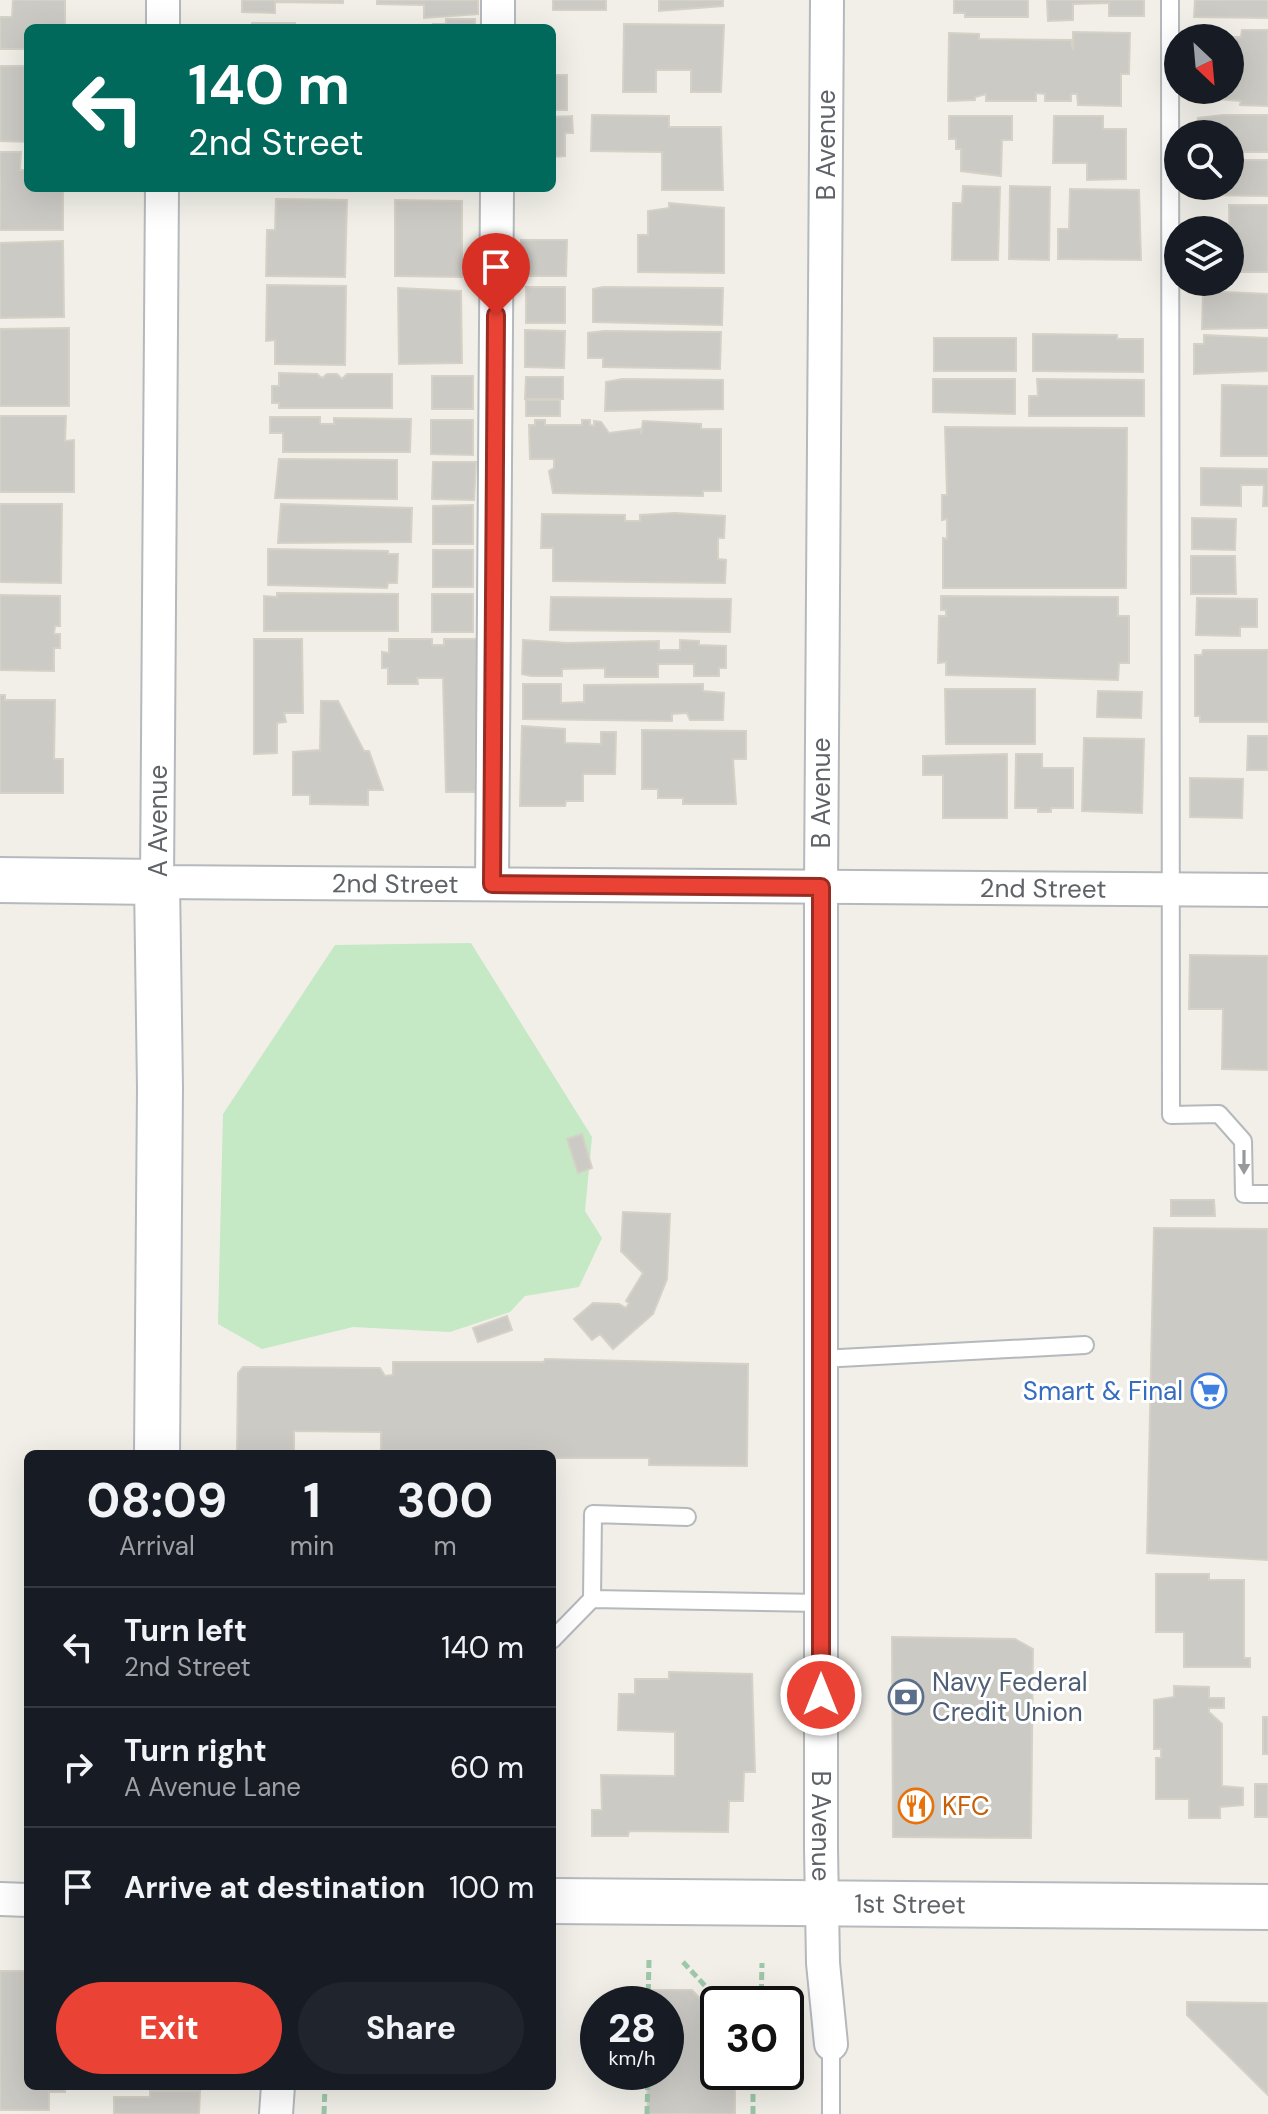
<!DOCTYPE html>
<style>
body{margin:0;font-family:"DM Sans",sans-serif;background:#20242c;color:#f1f3f6;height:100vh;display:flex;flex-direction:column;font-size:30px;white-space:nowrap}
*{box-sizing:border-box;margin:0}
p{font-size:26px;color:#9ea1a6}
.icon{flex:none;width:44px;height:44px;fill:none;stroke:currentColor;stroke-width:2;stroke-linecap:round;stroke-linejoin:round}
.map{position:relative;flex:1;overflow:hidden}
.panel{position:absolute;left:24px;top:1450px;width:532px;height:640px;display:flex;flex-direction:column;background:#171b24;border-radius:12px;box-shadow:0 8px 32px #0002}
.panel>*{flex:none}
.banner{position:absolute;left:24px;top:24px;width:532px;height:168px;border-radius:12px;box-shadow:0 8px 32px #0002;background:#00695c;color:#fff;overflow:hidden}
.needle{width:52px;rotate:154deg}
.controls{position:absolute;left:1164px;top:24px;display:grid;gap:16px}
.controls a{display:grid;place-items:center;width:80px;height:80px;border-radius:50%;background:#171b24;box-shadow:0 8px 32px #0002;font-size:40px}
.speed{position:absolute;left:580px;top:1986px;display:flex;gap:16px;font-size:40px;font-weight:700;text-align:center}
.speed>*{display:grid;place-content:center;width:104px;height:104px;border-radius:50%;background:#171b24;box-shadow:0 8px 32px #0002;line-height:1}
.speed small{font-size:20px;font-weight:400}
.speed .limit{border:4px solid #111;border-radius:12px;background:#fff;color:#111}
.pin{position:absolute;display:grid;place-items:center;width:68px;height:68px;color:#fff;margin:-82px -34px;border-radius:50% 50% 50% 0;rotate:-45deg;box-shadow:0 0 8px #0007}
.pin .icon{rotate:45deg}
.me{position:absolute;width:88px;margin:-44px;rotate:0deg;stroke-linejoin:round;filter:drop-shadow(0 0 6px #0008)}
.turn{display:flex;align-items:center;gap:28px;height:168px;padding:0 32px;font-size:36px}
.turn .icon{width:104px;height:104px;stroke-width:2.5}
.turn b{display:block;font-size:56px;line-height:68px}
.eta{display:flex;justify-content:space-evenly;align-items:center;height:136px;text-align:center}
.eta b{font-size:48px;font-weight:700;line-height:56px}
.button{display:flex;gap:16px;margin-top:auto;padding:16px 32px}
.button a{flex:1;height:92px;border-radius:48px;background:#ea4335;color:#fff;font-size:32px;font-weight:700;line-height:92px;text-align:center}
.button a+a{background:#20242c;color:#f1f3f6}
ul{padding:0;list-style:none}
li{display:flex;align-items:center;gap:24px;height:120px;padding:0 32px;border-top:2px solid #363941}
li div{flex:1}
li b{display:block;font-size:30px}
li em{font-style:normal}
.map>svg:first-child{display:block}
.green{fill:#c5e8c5}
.building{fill:#cccac5;stroke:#d6d1c6;stroke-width:2}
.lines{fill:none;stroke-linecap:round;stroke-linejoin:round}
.service-casing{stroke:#b5b8bc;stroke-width:20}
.minor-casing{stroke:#b5b8bc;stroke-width:36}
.secondary-casing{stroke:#b6babf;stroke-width:48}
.path{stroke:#9cc7a9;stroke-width:5;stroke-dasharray:8 4;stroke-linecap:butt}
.service{stroke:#fff;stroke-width:16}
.minor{stroke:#fff;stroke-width:32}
.secondary{stroke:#fff;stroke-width:44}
.oneway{fill:#979a9d}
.route-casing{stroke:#982c22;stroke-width:20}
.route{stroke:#ea4335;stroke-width:14}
.labels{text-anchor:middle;stroke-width:6;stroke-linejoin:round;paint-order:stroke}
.street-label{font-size:26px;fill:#5f6368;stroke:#fff}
.shop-label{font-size:26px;fill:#366cbe;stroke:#fff;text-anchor:end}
.service-label{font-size:26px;fill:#4e5e75;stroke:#fff;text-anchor:start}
.food-label{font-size:26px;fill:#c56008;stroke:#fff;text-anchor:start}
</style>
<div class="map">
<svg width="1268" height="2114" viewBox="0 0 1268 2114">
<rect width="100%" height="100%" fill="#f1efe8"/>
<path class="green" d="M471,943L592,1137L585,1211L602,1238L579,1287L525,1296L510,1312L450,1332L353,1327L262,1349L218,1324L223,1114L335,945Z"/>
<path class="building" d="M13,0H65V28H28V49H0V17H12Z
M242,0H343V3L275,2V13L242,12Z
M377,0H478V14L424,18V5L377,4Z
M553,0H606V10H553Z
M659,0H723V6L659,11Z
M954,0H1028V17H965V13H954Z
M1047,0H1144V16H1109V3L1073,4V20L1048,21Z
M1195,0H1268V18L1194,17Z
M446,19H475V28H433V24H446Z
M252,23H295V28H252Z
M624,24L724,25L721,92H691V70H656V92H623Z
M1242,30H1268V106L1240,105L1241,101L1206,98V90H1230V38L1206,37H1241Z
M1073,32L1130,33L1129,74H1121V106L1078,105L1077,94H1071V101H1045V94L1036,93V101H986V94L975,97V100L948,101L949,33L979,34V39L1071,40L1073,50Z
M0,66H28V142L0,141Z
M552,75H567V110H552Z
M592,115L669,116V127H721L723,190H662V152L591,151Z
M1223,115H1268V152H1230V134H1198V118Z
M572,116L573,133H565V156L552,157V117Z
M949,116H1012V140H1002L1001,176L961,171V149H956V139H949Z
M1054,116H1103V129H1126V179L1087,180V163H1053Z
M0,152H21L20,170H28V188H63V230H0Z
M1230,160H1268V196L1199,195L1198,186H1230Z
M963,186L1000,187L998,260H952L953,203H962Z
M1010,186L1050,187L1049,260L1009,259Z
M1070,189L1139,190L1141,260L1058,259V229H1069Z
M276,199L347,200L345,277L266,276L267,230H275Z
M395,200L462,201V277L395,276Z
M669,203L724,208V273L638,272V235H648V211L669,208Z
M1229,205H1268V272H1230Z
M521,240H567L566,276H521Z
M63,241L64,317L0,318V243Z
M267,285L346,286L345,365L275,364V340L266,341Z
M526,287H565V323H526Z
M603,287L723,288L722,325L593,322V289Z
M398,288L461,291L462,363L399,364Z
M1203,291L1268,294V328L1202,329Z
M69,328V406H0V329Z
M525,330L565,331L564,368L525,367Z
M604,331L721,332L720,369L603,367V358H588V333Z
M1033,334L1117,335V339H1143V372L1033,371Z
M1204,335L1268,338V371L1194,374V344H1204Z
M934,338H1016V371H934Z
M279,373L317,374L322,378L327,374H337L342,379L347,374H392V408H279V403H272V386H279Z
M432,376H473V409H432Z
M526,377H563V399H525Z
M622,379L723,380V409L605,411L606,382Z
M933,379H1015V414L933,412Z
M1037,379L1144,380V416H1029V396H1038Z
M1222,385L1268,386V456H1221Z
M526,400H560V416H526Z
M0,416H66L65,441L74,440V492H0Z
M270,417H320V424H334V418L411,419L410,452H283V433H270Z
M431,420H473V455L431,454Z
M535,420H545V425H582V420H590V425L594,426V421L601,422L609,433L641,429V434L643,421L701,424V429H721V491H703V496L553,493L549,471L554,468V459H530L529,425H535Z
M945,427L1127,428L1126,588H943V538L947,539V519L942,520V495H947Z
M279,459L397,460V499L275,498Z
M433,462H476L474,500L432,499Z
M1201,468L1268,469V506H1263L1264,485H1241V506L1201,505Z
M0,504H62L61,583L0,582Z
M281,504L412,508L411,542L278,543Z
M473,505V544H433V506Z
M675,513L725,516L724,538H718V559L726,560L725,583L553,581V548H541L542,514L625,515V521H640V515Z
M1192,518L1236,519L1235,550L1192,549Z
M268,549L388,551V554H398L397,583H388L387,588L268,585Z
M433,550H473V587H433Z
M1191,556H1235L1236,594H1191Z
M277,593L398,594V631H264V596L277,597Z
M432,594H473V632H432Z
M0,595L60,596V626H55L54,634H60V648H54V671L0,670Z
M941,596L1118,597V616H1129V663H1119L1118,680L946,675V662L938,663L939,616H946V610H941Z
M551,597L731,599L730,632L550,630Z
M1197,598L1257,599V627H1240V636L1196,635Z
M254,639H302L303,713H284L286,722L277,723V753L254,754Z
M389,639H432V645H444V639H477L475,792H446L443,678H417L418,684H388V668H382V652L389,653Z
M523,640L567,643L659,641V650H680V640L699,641V645L726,646V668H719V676H694V664H658V677H605V668L562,669V676H531L522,674Z
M1203,650H1268V722H1200V716H1195V655H1202Z
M523,684H561V703L584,702V685L703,684V691L724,693L723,720H690L687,713L672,714V721L523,719Z
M945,689H1035V744H946Z
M1098,691L1142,692L1141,718L1097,717Z
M0,695H5V700H55L54,759H63V793H0Z
M321,701H338L364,751H369L383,790H368V805L310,804V795H293V752L320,750Z
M522,726L565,729V743L601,744V732H616L615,774H583V801H566L565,806H520Z
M642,730L746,731V759H733L736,804H683V798H658V789H642Z
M1248,736H1268V770H1247Z
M1084,738L1144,739L1142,813L1082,811Z
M1007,754V818H943V775H923V756Z
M1016,754H1042V768H1073V808H1051V812H1038V808H1015Z
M1190,778L1243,779L1242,818L1190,817Z
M1190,955L1268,956V1070L1222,1069L1223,1009H1189Z
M582,1134L592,1168L578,1173L567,1139Z
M1171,1200H1214L1215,1216H1171Z
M623,1212L670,1214L667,1279L653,1314L613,1349L600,1334L592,1340L574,1319L593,1303L619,1304L626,1308L629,1303L626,1301L643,1273L621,1251Z
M1154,1228L1268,1229V1560L1147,1553Z
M507,1316L512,1330L478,1342L473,1328Z
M545,1359L748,1364L747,1466L649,1465V1458H552V1454H544V1451L381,1450V1432L294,1431V1454H237L238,1373L243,1367L380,1368L385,1376L393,1375V1362H544Z
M1156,1574H1209V1580H1244V1658H1250V1667H1184V1632H1156Z
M892,1637L1015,1639L1033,1649L1031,1838L893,1837Z
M669,1672L752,1674L755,1772H744L743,1801H729L728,1832L629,1831L628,1836H592V1810H602L601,1775L675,1776V1732L618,1730L619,1694H635V1679H669Z
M1174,1686L1209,1687V1698H1224V1708H1209V1712L1222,1724V1786L1243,1788V1805L1220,1807V1818H1189V1799H1156V1758H1161V1749H1154V1700L1174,1697Z
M1263,1717H1268V1754H1263Z
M1255,1784H1268V1817H1255Z
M0,1971H28V2086H65V2092H49V2110H0Z
M647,1990H692L718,2018V2072H735V2114H648L647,2072H666V2004H647Z
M1187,2002L1268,2003V2095L1187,2015Z
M150,2091H200L199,2114H114V2097H150Z"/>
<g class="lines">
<g class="service-casing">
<path id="service" d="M1170,0L1171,1115L1219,1114L1243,1141L1244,1194H1268
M821,1359L1085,1345
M592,1599L593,1514L687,1517
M552,1640L592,1599L821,1603
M831,2044V2114"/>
</g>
<g class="minor-casing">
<g id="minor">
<path id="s1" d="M827,0L821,887V1848L823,1963L831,2044"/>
<path d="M163,28V0"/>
<path d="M498,28V0"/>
<path id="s2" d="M162,188L157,882L1268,890"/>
<path d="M492,884L497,188"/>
<path d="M0,1899L28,1900"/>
<path d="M276,2114L278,2086"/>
</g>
</g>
<g class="secondary-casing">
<g id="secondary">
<path d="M0,880L157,882L160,1088L157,1454"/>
<path id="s3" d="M552,1901L1268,1907"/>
</g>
</g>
<path class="path" d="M683,1962L722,2004
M648,2004L649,1960
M761,2004L762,1963
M324,2114L325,2086
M647,2114L648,2072
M753,2114V2072"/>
<use href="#service" class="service"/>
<use href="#minor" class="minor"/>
<use href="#secondary" class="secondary"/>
</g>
<defs><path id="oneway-solid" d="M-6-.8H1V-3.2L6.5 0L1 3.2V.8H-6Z" transform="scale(2)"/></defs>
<use class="oneway" href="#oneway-solid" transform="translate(1244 1162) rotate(90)"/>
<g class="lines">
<g class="route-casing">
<path id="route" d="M496,315L492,884L821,887V1695"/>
</g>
<use href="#route" class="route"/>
</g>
<defs>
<g id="supermarket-ring" transform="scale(1.8)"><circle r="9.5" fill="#fff" stroke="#3f7fe0" stroke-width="1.5"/><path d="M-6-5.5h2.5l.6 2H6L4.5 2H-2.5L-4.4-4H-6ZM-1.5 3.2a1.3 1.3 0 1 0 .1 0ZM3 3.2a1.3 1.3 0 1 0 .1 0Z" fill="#3f7fe0"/></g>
<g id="bank-ring" transform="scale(1.8)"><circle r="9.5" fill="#fff" stroke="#5c6f8a" stroke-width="1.5"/><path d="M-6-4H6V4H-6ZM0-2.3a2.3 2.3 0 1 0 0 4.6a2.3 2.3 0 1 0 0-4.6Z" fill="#5c6f8a"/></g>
<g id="restaurant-ring" transform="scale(1.8)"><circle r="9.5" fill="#fff" stroke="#e8710a" stroke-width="1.5"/><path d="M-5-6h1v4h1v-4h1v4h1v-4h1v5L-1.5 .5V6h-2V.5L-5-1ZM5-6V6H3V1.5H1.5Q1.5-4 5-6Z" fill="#e8710a"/></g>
</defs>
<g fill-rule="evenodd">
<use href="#supermarket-ring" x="1209" y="1391"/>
<use href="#bank-ring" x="906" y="1697"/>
<use href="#restaurant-ring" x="916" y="1806"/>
</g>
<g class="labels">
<g class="street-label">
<text transform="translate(826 145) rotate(-90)" y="9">B Avenue</text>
<text transform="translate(821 793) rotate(-90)" y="9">B Avenue</text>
<text transform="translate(158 821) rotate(-90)" y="9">A Avenue</text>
<text dy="9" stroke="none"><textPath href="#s2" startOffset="932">2nd Street</textPath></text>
<text dy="9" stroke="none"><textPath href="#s2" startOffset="1580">2nd Street</textPath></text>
<text dy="9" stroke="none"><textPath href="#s1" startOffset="1826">B Avenue</textPath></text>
<text dy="9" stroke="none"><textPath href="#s3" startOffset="358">1st Street</textPath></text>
</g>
<g class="shop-label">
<text x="1183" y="1400">Smart &amp; Final</text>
</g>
<g class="service-label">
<text x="932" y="1691">Navy Federal<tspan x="932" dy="30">Credit Union</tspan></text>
</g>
<g class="food-label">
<text x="942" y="1815">KFC</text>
</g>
</g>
</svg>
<div class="controls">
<a><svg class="needle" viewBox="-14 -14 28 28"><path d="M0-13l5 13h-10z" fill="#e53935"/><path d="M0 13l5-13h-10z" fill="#9ea1a6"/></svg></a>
<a><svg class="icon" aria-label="search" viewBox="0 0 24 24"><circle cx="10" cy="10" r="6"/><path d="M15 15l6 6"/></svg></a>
<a><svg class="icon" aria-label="layers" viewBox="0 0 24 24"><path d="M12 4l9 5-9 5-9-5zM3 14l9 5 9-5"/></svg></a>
</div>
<div class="speed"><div>28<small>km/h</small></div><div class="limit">30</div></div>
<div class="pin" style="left:496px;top:315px;background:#d93025"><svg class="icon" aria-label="arrive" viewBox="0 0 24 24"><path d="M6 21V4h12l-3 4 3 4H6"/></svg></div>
<svg class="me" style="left:821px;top:1695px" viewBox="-20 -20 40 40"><circle r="17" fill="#ea4335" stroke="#fff" stroke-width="3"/><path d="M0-11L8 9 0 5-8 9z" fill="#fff"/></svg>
<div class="banner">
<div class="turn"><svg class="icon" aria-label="left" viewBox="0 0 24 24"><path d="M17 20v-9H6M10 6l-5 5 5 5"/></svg><div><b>140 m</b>2nd Street</div></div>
</div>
<section class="panel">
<div class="eta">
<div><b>08:09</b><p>Arrival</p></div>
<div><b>1</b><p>min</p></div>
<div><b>300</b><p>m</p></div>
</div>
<ul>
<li><svg class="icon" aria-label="left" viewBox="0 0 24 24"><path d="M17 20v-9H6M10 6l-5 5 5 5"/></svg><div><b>Turn left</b><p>2nd Street</p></div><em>140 m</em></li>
<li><svg class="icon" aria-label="right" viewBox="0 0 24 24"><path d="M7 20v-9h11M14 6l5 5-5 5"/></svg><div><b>Turn right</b><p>A Avenue Lane</p></div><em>60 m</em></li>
<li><svg class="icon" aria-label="arrive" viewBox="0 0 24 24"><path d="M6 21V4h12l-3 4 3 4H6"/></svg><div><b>Arrive at destination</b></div><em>100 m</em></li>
</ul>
<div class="button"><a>Exit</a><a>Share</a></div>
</section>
</div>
